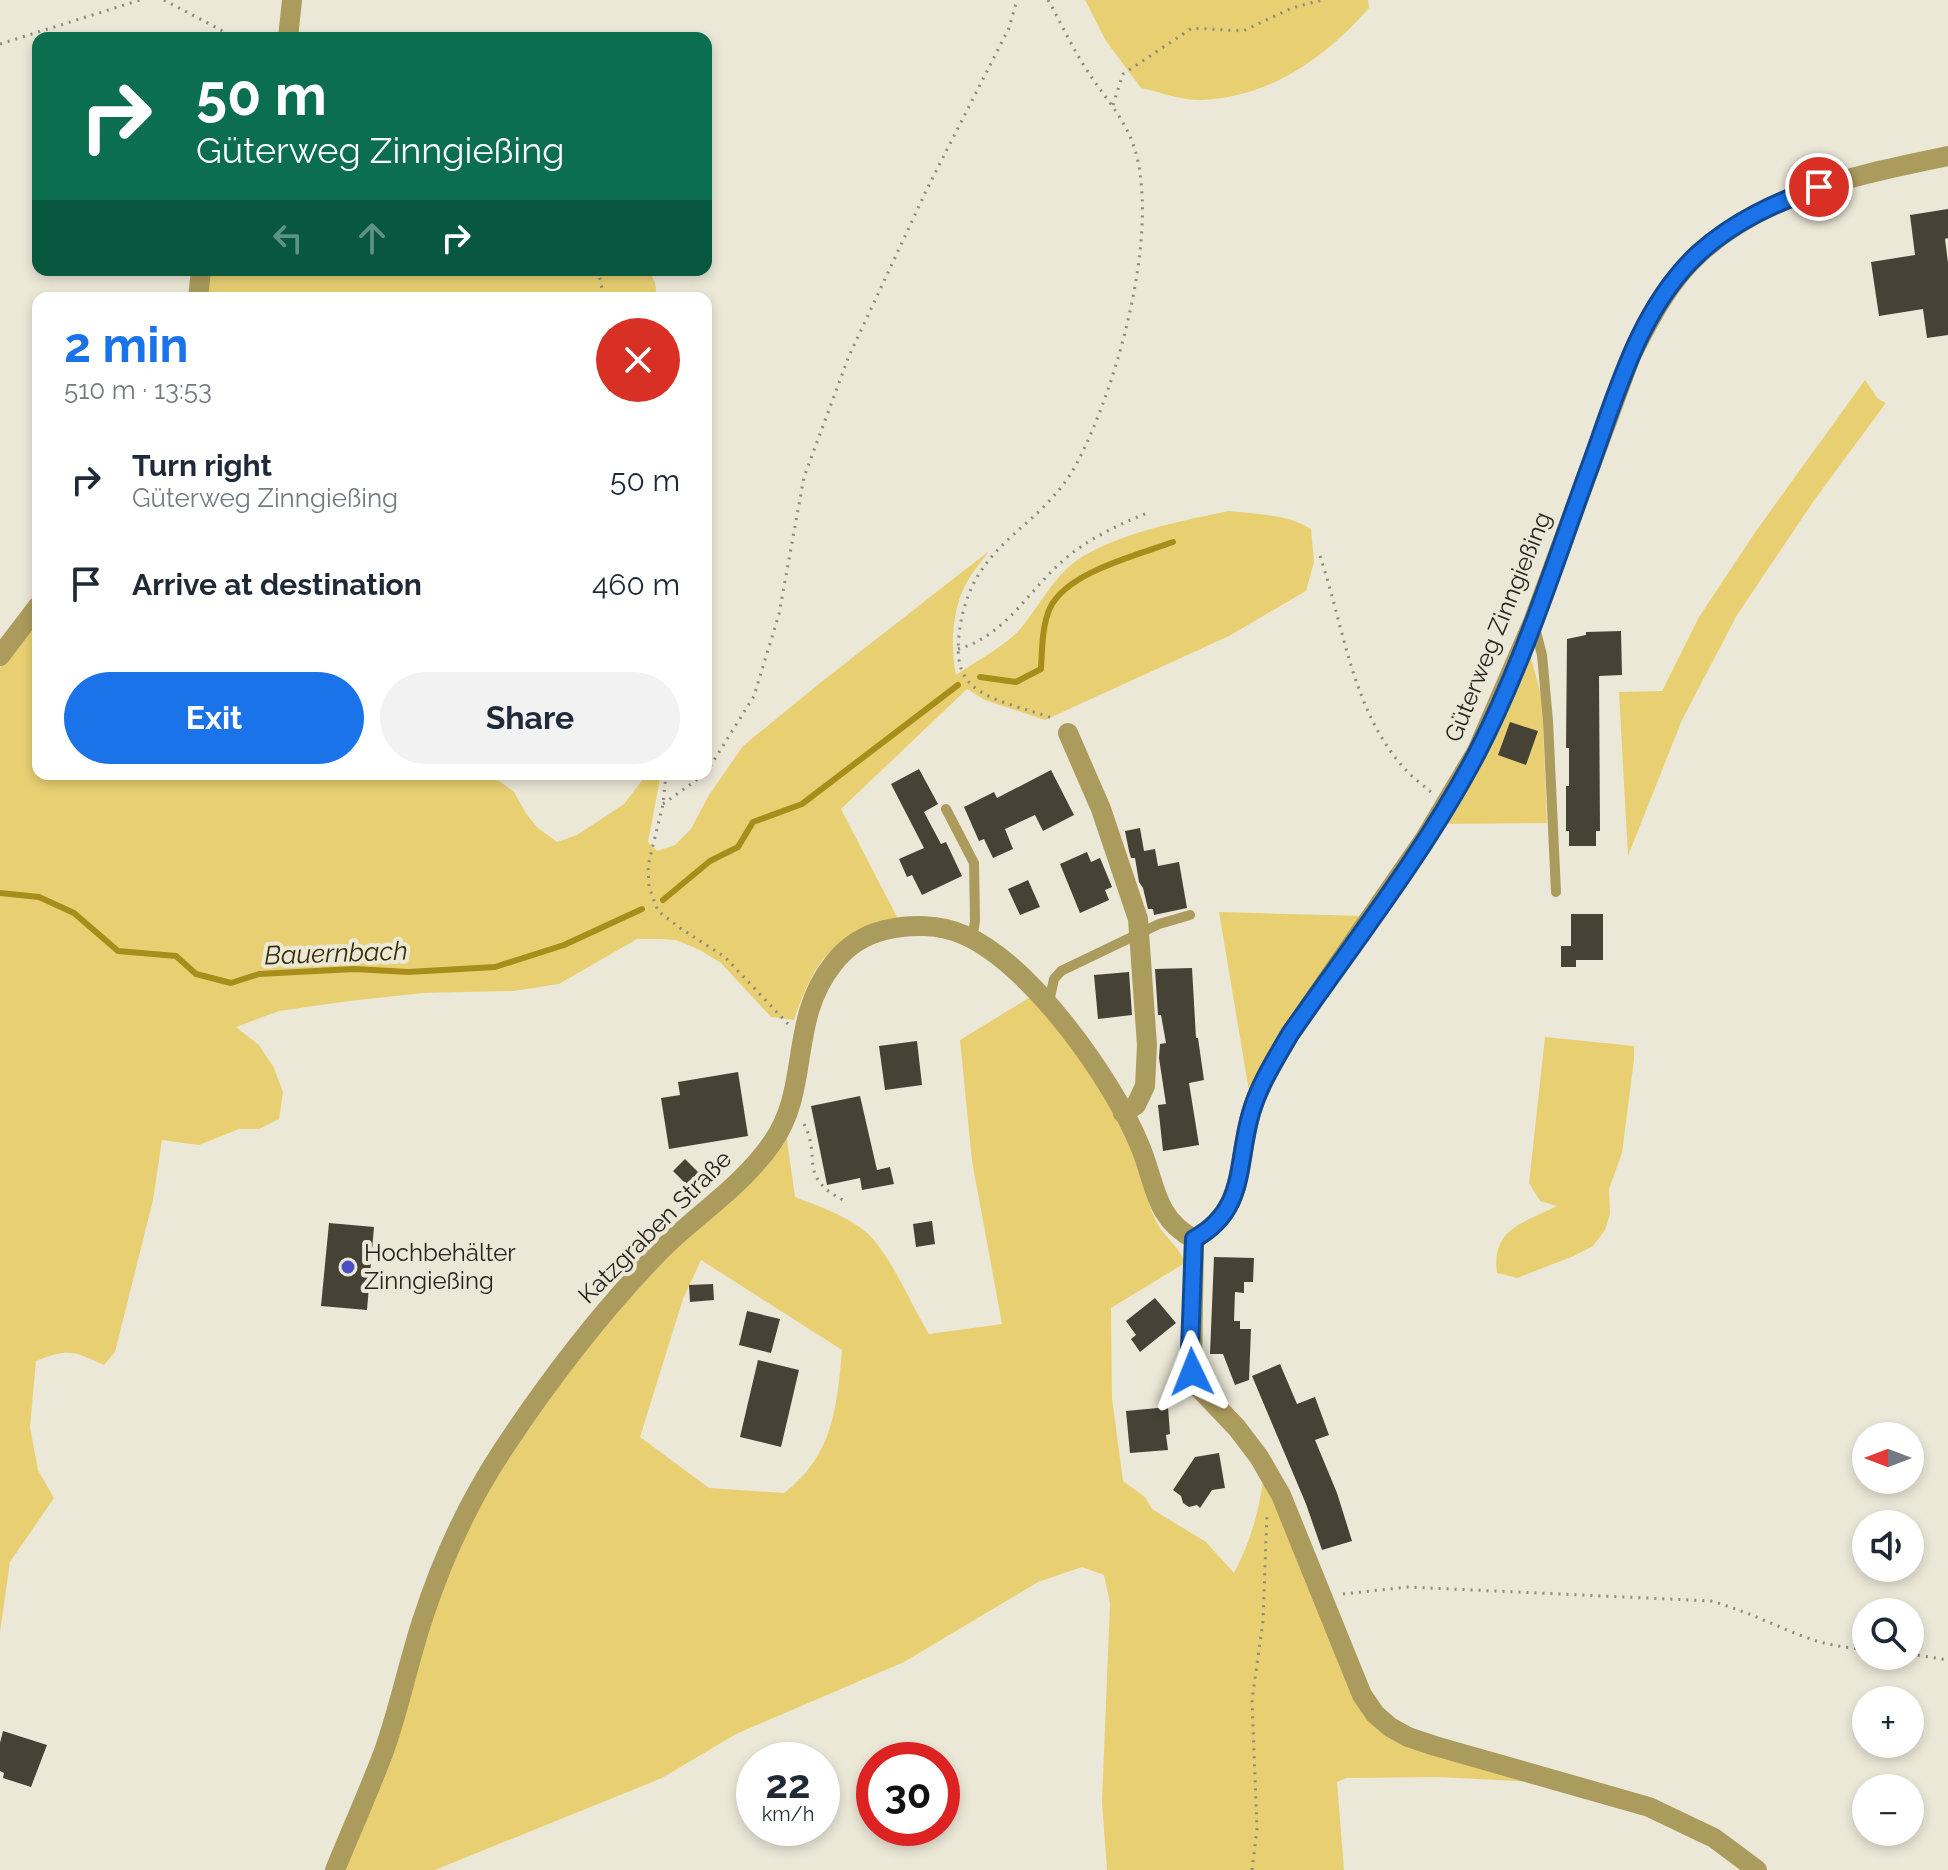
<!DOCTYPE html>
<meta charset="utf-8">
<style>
body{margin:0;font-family:Raleway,sans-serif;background:#f2f2f3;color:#1f2937;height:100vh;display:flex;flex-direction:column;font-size:30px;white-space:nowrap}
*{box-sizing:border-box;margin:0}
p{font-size:26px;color:#747a83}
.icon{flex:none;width:44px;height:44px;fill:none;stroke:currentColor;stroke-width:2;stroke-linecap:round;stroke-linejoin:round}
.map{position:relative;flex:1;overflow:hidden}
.side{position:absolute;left:32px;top:292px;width:680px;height:488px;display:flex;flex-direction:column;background:#fff;border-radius:16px;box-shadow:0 4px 12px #0003}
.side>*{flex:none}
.hud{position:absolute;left:32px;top:32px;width:680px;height:244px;border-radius:16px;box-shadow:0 4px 12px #0003;background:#0b6e4f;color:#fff;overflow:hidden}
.needle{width:52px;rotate:270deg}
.buttons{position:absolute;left:1852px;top:1422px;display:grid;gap:16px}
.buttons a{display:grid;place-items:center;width:72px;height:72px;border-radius:50%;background:#fff;box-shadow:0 4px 12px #0003;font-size:40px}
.speed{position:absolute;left:736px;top:1742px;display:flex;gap:16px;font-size:40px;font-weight:700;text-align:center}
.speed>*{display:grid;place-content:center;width:104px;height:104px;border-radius:50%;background:#fff;box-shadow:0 4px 12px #0003;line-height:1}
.speed small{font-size:20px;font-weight:400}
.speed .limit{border:12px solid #d22;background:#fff;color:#111}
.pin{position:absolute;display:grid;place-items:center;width:68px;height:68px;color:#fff;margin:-34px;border:4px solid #fff;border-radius:50%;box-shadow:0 2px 8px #0007}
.me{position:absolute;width:88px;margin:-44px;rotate:358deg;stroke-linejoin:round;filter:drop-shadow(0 0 6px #0008)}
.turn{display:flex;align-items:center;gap:28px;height:168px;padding:0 32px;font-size:36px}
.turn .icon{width:104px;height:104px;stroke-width:2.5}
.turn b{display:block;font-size:56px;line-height:68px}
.lanes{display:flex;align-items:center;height:76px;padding:0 32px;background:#0003;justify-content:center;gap:40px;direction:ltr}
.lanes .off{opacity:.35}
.round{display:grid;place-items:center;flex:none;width:84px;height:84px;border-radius:42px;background:#f2f2f3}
.head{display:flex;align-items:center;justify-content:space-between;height:136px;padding:0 32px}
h1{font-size:48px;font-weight:700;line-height:60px;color:#1a73e8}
.button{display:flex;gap:16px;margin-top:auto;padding:16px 32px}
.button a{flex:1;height:92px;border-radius:48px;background:#1a73e8;color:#fff;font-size:32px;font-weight:700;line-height:92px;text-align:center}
.button a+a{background:#f2f2f3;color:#1f2937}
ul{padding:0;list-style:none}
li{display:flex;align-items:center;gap:24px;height:104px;padding:0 32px}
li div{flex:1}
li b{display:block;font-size:30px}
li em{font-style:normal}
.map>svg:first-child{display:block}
.green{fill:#e8d072;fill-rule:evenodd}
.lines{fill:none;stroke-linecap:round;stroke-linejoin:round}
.stream{stroke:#a78d19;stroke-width:6}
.building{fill:#464336}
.path{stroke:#8c897d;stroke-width:3;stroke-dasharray:2 6;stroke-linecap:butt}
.lane{stroke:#ab9b5c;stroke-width:10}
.street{stroke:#ab9b5c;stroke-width:20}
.route-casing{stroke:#114b97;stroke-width:20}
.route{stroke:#1a73e8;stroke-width:14}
.poi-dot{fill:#494fc4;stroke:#ece8d8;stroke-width:3}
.labels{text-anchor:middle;stroke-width:8;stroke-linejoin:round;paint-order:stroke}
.street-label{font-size:24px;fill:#26241e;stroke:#ece8d8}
.poi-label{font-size:24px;fill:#26241e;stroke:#ece8d8;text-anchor:start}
.water-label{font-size:26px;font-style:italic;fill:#382e00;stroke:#ece8d8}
</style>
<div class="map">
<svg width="1948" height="1870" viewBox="0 0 1948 1870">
<rect width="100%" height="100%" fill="#ece8d8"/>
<path class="green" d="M1085,0H1368L1369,8C1325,58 1270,97 1202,100C1183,101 1160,92 1141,88L1106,41Z
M207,270H649L655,283L657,298H204Z
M1865,380L1878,399L1886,403L1815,499L1737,615L1682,720L1628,856L1619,692L1662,691L1699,617L1756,531Z
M1229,511C1257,514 1286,514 1311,529L1314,562L1306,591L1229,636L1045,720L985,700L967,689L841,809L898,919C831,940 818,953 794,1020L771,1017L721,963L700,950L676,940L661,939H637L559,984L513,991L423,993L349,1001L279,1011L236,1027L259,1045L274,1068L283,1092L279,1119L259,1129H239L199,1145L162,1140L153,1200L115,1352L104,1365C74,1351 68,1348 36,1361L30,1427L38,1470L54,1498L10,1562L0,1632V667L38,620V774H490L514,792L527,815L538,828L557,842L577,835L624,804L647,774H661L648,842L657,851L675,845L691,829L709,795L743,746L820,683L989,551C982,561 973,571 967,582C952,608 950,646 956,675C975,662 1007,645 1021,628C1040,605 1052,579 1076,561C1114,534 1184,520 1229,511Z
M1530,654L1542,699L1547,823L1443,824C1478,770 1504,713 1530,654Z
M1219,912L1364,916L1250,1097Z
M1032,996C1071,1045 1108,1095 1134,1152C1145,1174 1145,1201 1157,1223C1165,1238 1179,1246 1185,1263L1111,1308L1112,1398L1123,1481L1145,1497L1152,1509L1206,1542L1234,1573C1250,1543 1258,1515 1263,1481L1286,1526L1373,1721L1536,1782L1438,1777L1346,1778L1337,1782L1344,1870H1107L1102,1802L1110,1603L1104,1575L1082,1567L1038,1582L904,1662L736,1734L662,1778L435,1870H343L426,1626L475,1507L598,1329L786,1133L795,1197C820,1207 846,1215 867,1233C891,1255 911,1305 929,1334L1002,1324L972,1161L960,1040ZM701,1260L842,1350C837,1407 833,1456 784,1493L709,1488L640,1437L683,1299Z
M1545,1037L1634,1046V1060L1622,1153L1609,1189L1610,1214L1605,1230L1593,1246L1574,1256L1517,1278L1497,1273C1491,1228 1524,1223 1557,1206L1540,1201L1529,1183Z"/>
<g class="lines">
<path class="stream" d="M980,677L1016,682L1041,669C1042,651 1042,625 1050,608C1067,572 1138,555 1173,542
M0,893L39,897L74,913L118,951L176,956L196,974L231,983L259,974L354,969L408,972L495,967L564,945L642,909
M663,900L710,861L738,847L753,822L802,804L958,685"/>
</g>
<path class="building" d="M1948,209V238L1945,239L1948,263V335L1927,338L1923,309L1879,316L1871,262L1915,255L1910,215Z
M1621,631L1622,675L1599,676L1600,831H1596V846H1569V831H1566V786H1569V748H1566L1567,639L1586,635V632Z
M1510,722L1538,731L1526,765L1498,755Z
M919,769L938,804L924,812L941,844L946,842L962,876L922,895L912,875L907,877L899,859L924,848L891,784Z
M1051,770L1074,815L1043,831L1035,815L1005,829L1013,849L993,858L984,839L979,841L964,807L994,792L997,798Z
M1140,828L1144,851L1155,849L1158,866L1179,862L1187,908L1154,915L1153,909H1148L1143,888L1139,882L1135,858H1131L1129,851L1125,831Z
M1087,852L1091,862L1100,858L1112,887L1105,890L1109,900L1080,913L1060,864Z
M1028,880L1040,907L1020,915L1008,889Z
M1571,914H1603V960H1576V967H1561V946H1571Z
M1192,968L1196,1038H1198L1204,1080L1189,1083L1199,1145L1163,1151L1158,1105L1166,1104L1159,1058L1160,1044L1166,1043L1161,1015H1158L1155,969Z
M1129,972L1132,1015L1098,1019L1094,975Z
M917,1041L922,1085L885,1090L879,1046Z
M738,1072L748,1136L669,1149L661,1098L680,1095L678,1082Z
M860,1096L877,1170L890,1167L894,1184L862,1190L860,1178L827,1185L811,1106Z
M685,1159L704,1178L692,1190L673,1171Z
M932,1221L935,1244L916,1247L913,1224Z
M329,1223L374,1227L367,1310L321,1306Z
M1214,1257L1254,1258L1253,1282H1244V1293L1235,1292L1234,1321H1240V1329H1251L1249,1380L1235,1385L1223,1354H1210Z
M713,1284L714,1300L690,1302L689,1285Z
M1155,1298L1176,1323L1140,1352L1131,1339L1136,1335L1126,1321Z
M747,1311L780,1319L771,1353L739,1345Z
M758,1360L799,1370L781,1447L740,1437Z
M1280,1364L1297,1404L1315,1397L1329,1435L1315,1440L1337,1493L1352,1541L1322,1550L1306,1504L1252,1376Z
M1168,1407L1170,1434L1166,1435L1168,1450L1130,1453L1126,1411Z
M1219,1453L1225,1488L1212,1490L1200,1508L1197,1505L1189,1507L1183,1503L1181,1496L1173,1490L1195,1457Z
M3,1731L47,1745L31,1787L3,1778L4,1773L0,1771V1743Z"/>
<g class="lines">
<path class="path" d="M164,0L236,38
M1048,0C1060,21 1070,43 1083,64C1110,108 1136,125 1141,182C1150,264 1115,390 1077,463C1040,532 974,539 960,627C958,642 956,661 964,675C977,701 1029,708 1054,719
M0,44L140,0
M1113,105L1123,74L1192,28L1243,31L1292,8L1322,0
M598,270L604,298
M1320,556C1344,627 1352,710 1404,768C1412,777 1423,785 1432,793
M958,649C1006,636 1030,588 1066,558C1090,538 1118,525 1147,513
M706,773L754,696L779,614L804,477L849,356L927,189L1009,28L1017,0
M666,774L663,804L648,866L649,887L658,911L680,928L725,957L788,1024
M663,804L705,774
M804,1124C822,1158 797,1176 843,1200
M1343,1594L1408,1587L1711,1601C1744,1610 1773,1625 1805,1637C1825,1645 1845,1647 1866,1650
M1910,1654L1948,1660
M1252,1870L1257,1829L1252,1700L1263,1621L1267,1513"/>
<path class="lane" d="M1534,624L1542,655L1548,721L1556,892
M946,809L974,863L975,921L972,939
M1049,1002L1054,979L1061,971L1159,924L1190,915"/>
<path class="street" d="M288,38L292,0
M198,298L201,270
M0,656L38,606
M1068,733L1101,809L1138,919L1147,1045L1145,1086L1136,1105L1123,1113
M1194,1239C1247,1210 1236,1164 1251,1113C1259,1085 1275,1060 1290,1034L1424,840L1477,751L1533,622L1631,356C1649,320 1669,281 1699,254C1767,191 1860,175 1948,156
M1194,1239L1192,1372L1199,1388L1237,1428L1259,1457L1281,1495L1362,1695L1375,1714L1390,1727L1408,1737L1435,1746L1649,1807L1714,1838L1757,1870
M335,1870C351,1831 369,1791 384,1751C399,1709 408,1664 422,1621C442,1559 468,1502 504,1448C551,1377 603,1309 663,1248C699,1213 743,1185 772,1143C811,1088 788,1021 833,964C846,947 864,935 885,930C910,924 940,924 964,935C1031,964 1113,1080 1140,1146C1156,1184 1154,1218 1194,1239"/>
</g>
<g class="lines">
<g class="route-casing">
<path id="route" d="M1192,1372L1190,1349L1194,1239C1247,1210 1236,1164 1251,1113C1259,1085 1275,1060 1290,1034C1354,942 1425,852 1477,753C1525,660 1556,558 1592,461C1618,389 1641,306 1699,253C1734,221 1775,203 1819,187"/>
</g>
<use href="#route" class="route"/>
</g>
<circle class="poi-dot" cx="348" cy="1267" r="8"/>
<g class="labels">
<g class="street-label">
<text transform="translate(1498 627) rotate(-68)" y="8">Güterweg Zinngießing</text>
<text transform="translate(655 1227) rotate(-45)" y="8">Katzgraben Straße</text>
</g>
<g class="poi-label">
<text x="364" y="1261">Hochbehälter<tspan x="364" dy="28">Zinngießing</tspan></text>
</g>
<g class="water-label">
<text transform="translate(336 953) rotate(-2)" y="9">Bauernbach</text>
</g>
</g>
</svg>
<div class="buttons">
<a><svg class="needle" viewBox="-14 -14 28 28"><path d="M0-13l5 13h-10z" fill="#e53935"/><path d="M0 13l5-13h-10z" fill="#747a83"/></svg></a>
<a><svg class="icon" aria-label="sound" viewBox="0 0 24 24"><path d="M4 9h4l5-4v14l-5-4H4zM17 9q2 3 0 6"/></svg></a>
<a><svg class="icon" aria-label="search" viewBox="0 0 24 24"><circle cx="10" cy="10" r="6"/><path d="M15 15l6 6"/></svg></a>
<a>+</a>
<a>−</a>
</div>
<div class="speed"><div>22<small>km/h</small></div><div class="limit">30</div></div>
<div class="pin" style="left:1819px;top:187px;background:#d93025"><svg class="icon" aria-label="arrive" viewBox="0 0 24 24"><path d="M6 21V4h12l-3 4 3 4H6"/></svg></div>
<svg class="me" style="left:1192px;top:1372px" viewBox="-20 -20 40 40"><path d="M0-17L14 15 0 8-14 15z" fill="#1a73e8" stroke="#fff" stroke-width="4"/></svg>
<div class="hud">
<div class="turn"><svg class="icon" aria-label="right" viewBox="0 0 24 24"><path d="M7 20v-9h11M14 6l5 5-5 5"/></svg><div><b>50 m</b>Güterweg Zinngießing</div></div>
<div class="lanes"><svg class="icon off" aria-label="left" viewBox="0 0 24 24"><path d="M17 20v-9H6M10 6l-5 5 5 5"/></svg><svg class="icon off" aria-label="ahead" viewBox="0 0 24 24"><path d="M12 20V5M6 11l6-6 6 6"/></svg><svg class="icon" aria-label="right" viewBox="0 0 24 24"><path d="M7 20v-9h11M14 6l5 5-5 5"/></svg></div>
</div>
<section class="side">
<div class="head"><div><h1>2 min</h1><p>510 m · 13:53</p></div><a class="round" style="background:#d93025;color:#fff"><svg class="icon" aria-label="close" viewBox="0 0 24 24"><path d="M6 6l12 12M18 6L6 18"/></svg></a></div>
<ul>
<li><svg class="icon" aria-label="right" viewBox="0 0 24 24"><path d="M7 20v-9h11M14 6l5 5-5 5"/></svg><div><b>Turn right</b><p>Güterweg Zinngießing</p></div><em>50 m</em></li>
<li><svg class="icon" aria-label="arrive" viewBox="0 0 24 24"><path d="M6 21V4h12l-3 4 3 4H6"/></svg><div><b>Arrive at destination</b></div><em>460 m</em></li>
</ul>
<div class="button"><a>Exit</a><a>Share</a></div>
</section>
</div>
